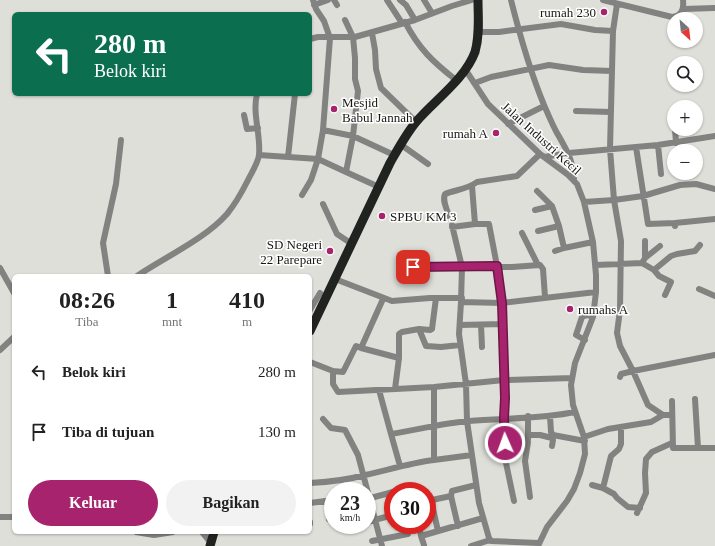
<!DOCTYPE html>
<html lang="id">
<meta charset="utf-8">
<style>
body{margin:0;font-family:Georgia,serif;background:#f2f2f2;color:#222;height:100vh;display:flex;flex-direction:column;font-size:15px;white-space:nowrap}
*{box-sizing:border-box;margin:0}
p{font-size:13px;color:#767676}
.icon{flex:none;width:22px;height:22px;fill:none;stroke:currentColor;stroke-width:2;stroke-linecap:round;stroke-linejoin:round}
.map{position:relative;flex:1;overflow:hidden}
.details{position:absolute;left:12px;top:274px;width:300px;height:260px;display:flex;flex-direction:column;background:#fff;border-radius:6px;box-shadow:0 1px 3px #0004}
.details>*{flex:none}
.hud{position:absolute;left:12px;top:12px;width:300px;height:84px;border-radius:6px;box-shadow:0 1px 3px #0004;background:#0b6e4f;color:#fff;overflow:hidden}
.needle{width:26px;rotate:153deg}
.controls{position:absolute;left:667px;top:12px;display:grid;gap:8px}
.controls a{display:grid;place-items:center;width:36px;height:36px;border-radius:50%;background:#fff;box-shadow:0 1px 3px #0004;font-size:20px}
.speed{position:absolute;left:324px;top:482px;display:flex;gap:8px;font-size:20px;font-weight:700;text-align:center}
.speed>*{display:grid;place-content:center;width:52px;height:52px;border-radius:50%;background:#fff;box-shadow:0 1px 3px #0004;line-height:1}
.speed small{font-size:10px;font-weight:400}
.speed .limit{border:6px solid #d22;background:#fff;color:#111}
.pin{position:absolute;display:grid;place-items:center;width:34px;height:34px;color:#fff;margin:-17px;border-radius:8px;box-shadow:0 2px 6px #0006}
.me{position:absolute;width:44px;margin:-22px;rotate:358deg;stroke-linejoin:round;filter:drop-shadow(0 0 3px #0008)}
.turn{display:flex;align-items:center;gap:14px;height:84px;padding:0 16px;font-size:18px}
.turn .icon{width:52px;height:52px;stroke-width:2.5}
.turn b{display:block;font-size:28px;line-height:34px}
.eta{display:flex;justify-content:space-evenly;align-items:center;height:68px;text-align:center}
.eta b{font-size:24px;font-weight:800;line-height:28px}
.button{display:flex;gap:8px;margin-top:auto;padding:8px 16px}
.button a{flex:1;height:46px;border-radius:24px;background:#a7236d;color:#fff;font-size:16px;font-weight:800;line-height:46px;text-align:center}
.button a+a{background:#f2f2f2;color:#222}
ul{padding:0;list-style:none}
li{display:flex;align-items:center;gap:12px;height:60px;padding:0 16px}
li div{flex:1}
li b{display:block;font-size:15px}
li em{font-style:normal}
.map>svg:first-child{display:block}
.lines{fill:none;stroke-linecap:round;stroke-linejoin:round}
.minor{stroke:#828381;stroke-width:6}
.highway{stroke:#212320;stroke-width:9}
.route-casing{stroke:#6d1747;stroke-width:10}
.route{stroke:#a7236d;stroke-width:7}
.poi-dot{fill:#a7236d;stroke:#fffffe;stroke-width:1.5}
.labels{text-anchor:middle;stroke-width:3;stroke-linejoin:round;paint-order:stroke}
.poi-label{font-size:13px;fill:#161715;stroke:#fffffe;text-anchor:end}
.street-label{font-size:13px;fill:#161715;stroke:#fffffe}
</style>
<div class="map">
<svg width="715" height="546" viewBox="0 0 715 546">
<rect width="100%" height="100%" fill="#dedfd9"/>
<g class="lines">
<path class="minor" d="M313,0L316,9L324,21L330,38L323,130L353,136L394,155
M334,0L337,5
M387,0L402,23
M400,0L406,5L415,20
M424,0L432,13
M511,0C520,36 530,71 544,105C548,114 552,124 557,133C566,149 574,161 574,181
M603,0L672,17C682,16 684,9 683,0
M617,4L613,31L610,149L614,200L621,241L620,310L617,333L620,346L633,371L648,405L663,415H672
M314,5L328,0
M683,9L715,8
M405,22C419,49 433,62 456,80
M479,32H499L561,24L595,30L613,31
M372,33L375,50L376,69L381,88L416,122
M310,39L318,37H355L415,20L452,6L472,0
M465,69L488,104L540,154L567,174L577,184L584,202L593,242L596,275V292L593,317L575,363L571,385L573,405L584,437L585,454L580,473L574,489L567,501L547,527L538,546
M475,83L491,77L549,65L583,70L612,71
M576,111L611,112
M674,112V115
M244,115L247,129L258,128
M508,124L544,106
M675,129L676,143
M323,130L318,159L346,172L353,136L358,91L355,79V58L353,37L345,20
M400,144L428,164
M658,145L661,174
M636,147L648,224L675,223V226
M259,155L318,159L311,180L302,195
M288,157L295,94
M544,157L569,153L658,145L715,136
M346,172L379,187
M472,186L475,224H489L497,266L502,303L505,398L504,418L505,443L506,463L514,501
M537,191L552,206L559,226L564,248L593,242
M584,202L614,200L643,196L680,185L696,184L715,189
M323,204L337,234L352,244
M535,210L552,206
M449,216C447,209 442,201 445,194C455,190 468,189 477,182L517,176L540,154
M675,223L715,219
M452,225L462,267L461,302L502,303L596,292
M452,227L475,224
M538,231L559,226
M522,233L538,265
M555,251L564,248
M645,258V241
M642,263L654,270L671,256L677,254L695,251L700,245
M596,265L642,263L645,258L660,246
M401,267H512L540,265L543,269L545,297
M0,268L14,293
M654,270L659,276L671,282L665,295
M108,276L103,243L116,184L121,140
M137,276C165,257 205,239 227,214C236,203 242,192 248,180C252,172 258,163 259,155C261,134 252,114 257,94
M335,279L392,301L430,298H462
M699,289L715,296
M461,302L459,334L466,384L467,421L479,503L489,538L491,541L539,543
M310,310L320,293
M460,325L502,324
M481,325L482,347
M419,329L430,330L432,329L436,298
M585,340L576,335L582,317L587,315L593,317
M361,348L399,358
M0,350L14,337
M310,362L333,371L343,372L356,346L361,348L383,299
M333,371V384L338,392L434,387L504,380L572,378
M620,377L621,374L633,371L715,355
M434,387V460L472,455
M395,389L399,358V334L402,332L419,329L426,346L441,347L460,345
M379,390L391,434
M695,399L698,448
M672,401L673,448H715
M528,416V439
M550,416L551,432L553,435L585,441
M323,419L331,428L345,430L358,455L382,546
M621,427V444L619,449L611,456L603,488L614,494L617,498L628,507L640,508
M529,435H540L552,438L553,440L552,446
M584,437L608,429L651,422L663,415
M505,443L528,442L525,461L530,497
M400,466L391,434C417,430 443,423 469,421C504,418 541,419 575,412
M310,483C328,482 347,480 365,475C388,470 410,463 434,460
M592,485L603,488
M451,496L458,526
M367,499L393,492
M431,500L438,531
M328,501L329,519
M427,501L451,496L452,491L476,485
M310,503L333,500
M637,513L646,493L645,473L646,459L652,452L672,443
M0,517H14
M310,522V524
M367,522L393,515
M419,525L421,536L483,518
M136,532L154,535L173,532
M202,532L211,543
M421,536L424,545
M372,541L408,534
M471,546L490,540"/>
<path class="highway" d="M310,331L390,163C398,149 406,134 416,122C435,100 465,79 475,52C480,35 478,17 478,0
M210,546L214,532"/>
</g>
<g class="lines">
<g class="route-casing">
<path id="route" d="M413,267L497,266L502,303L505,398L504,418L505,443"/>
</g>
<use href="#route" class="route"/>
</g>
<g class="poi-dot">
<circle cx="604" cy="12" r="4"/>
<circle cx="334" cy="109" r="4"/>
<circle cx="496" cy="133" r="4"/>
<circle cx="382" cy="216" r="4"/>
<circle cx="330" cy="251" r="4"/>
<circle cx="570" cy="309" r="4"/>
</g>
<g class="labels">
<g class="poi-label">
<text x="596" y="17">rumah 230</text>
<text x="342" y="107" text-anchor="start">Mesjid<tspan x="342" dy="15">Babul Jannah</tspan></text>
<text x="488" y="138">rumah A</text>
<text x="390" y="221" text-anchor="start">SPBU KM 3</text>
<text x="322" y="249">SD Negeri<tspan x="322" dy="15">22 Parepare</tspan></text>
<text x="578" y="314" text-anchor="start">rumahs A</text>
</g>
<g class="street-label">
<text transform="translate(542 138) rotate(42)" y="5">Jalan Industri Kecil</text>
</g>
</g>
</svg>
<div class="controls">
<a><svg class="needle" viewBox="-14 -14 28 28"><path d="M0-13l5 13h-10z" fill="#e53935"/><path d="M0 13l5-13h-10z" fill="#767676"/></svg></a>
<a><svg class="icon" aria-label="search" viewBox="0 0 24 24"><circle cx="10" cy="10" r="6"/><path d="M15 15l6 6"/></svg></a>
<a>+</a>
<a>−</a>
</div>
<div class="speed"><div>23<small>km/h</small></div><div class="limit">30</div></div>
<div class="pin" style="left:413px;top:267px;background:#d93025"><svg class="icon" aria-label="arrive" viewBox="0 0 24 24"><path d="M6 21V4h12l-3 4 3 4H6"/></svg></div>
<svg class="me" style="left:505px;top:443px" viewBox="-20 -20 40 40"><circle r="17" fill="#a7236d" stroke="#fff" stroke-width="3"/><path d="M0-11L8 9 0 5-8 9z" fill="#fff"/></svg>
<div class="hud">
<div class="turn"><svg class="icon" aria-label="left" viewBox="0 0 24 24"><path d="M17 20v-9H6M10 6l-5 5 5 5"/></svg><div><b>280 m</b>Belok kiri</div></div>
</div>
<section class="details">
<div class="eta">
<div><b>08:26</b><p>Tiba</p></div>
<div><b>1</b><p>mnt</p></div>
<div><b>410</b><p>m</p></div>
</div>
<ul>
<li><svg class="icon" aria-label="left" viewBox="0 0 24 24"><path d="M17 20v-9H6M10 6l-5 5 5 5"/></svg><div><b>Belok kiri</b></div><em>280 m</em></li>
<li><svg class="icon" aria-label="arrive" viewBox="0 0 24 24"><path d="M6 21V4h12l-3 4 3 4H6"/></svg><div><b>Tiba di tujuan</b></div><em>130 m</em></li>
</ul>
<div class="button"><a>Keluar</a><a>Bagikan</a></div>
</section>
</div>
